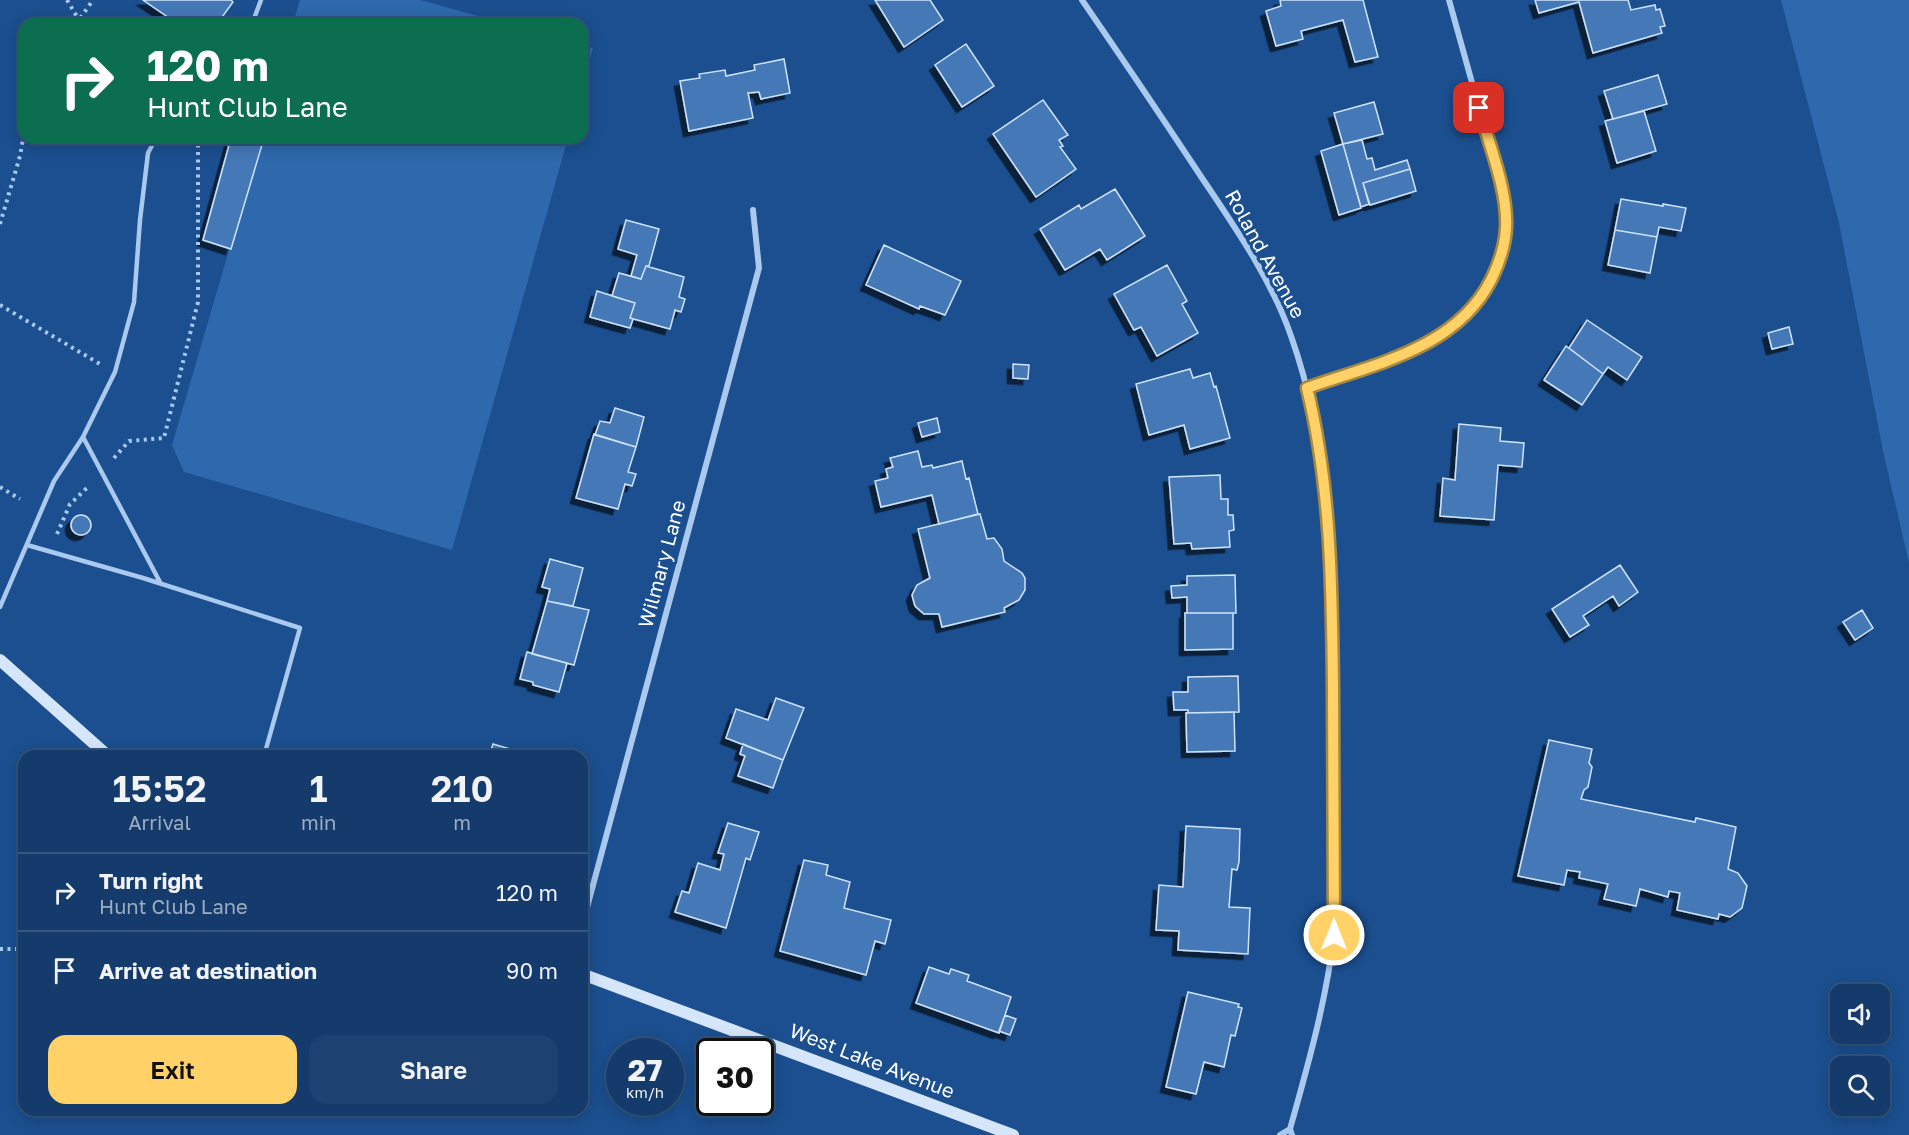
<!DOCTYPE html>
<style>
body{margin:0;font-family:"Golos Text",sans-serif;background:#1d4271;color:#f1f3f6;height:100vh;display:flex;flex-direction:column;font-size:22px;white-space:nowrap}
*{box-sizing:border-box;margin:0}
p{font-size:20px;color:#9dadc1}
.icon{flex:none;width:33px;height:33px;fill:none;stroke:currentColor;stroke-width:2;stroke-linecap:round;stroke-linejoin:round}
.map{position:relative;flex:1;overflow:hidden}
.drawer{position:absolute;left:18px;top:750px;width:570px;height:366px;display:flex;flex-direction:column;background:#143b6b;border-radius:18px;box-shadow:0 3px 15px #0003,0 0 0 2px #33557e}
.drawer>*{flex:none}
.top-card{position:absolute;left:18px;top:18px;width:570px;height:126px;border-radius:18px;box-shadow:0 3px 15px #0003,0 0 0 2px #33557e;background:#0b6e4f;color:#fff;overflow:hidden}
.fabs{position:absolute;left:1830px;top:984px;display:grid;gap:12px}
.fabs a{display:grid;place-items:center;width:60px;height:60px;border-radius:12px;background:#143b6b;box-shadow:0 3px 15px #0003,0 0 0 2px #33557e;font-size:30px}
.speed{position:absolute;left:606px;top:1038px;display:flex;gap:12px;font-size:30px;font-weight:700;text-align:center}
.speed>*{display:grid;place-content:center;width:78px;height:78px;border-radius:50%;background:#143b6b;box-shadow:0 3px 15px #0003,0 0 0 2px #33557e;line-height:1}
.speed small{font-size:15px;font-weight:400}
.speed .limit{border:3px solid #111;border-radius:9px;background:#fff;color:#111}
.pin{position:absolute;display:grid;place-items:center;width:51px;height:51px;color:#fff;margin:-26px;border-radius:12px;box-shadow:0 3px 9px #0006}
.me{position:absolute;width:66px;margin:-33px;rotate:0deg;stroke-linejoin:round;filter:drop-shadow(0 0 4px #0008)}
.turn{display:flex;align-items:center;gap:21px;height:126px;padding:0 30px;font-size:27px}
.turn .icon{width:78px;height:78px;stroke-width:2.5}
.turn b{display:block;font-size:42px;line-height:51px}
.eta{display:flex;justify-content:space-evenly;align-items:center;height:102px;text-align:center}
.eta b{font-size:36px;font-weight:600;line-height:42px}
.primary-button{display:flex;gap:12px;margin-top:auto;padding:12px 30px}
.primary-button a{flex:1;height:69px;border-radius:18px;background:#ffd166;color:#111;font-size:24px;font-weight:600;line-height:69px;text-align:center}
.primary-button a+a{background:#1d4271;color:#f1f3f6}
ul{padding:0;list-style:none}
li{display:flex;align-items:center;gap:18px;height:78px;padding:0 30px;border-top:2px solid #33557e}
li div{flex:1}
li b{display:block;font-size:22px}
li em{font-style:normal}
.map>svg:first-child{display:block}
.green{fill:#2e69ad}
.building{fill:#4478b7;stroke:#cfe3fa;stroke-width:1.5;filter:url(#shadow)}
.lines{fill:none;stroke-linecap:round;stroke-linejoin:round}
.path{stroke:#a9c9ee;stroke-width:4;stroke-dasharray:3 4.5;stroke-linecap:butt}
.lane{stroke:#a9c9ee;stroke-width:4.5}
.street{stroke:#a9c9ee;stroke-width:6}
.secondary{stroke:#d6e6fa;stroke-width:12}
.route-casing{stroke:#a68842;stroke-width:15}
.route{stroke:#ffd166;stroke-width:10}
.labels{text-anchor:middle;stroke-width:6;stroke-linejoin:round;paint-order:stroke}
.street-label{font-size:20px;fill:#fff;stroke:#1b4f8f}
</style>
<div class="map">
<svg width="1909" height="1135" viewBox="0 0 1909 1135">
<defs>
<filter id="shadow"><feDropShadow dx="-5.5" dy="5.5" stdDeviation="0" flood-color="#0009"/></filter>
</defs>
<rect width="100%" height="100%" fill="#1b4f8f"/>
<path class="green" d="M300,0H420L507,24H293Z
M1781,0H1909V563L1883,451L1839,223Z
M582,45L593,48L582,88Z
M229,138H568L452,550L184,472L172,445L229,250L201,242Z"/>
<path class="building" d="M143,0H231L233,2L217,24H178Z
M875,0H930L943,20L904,47Z
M1280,0H1363L1378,57L1355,62L1343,20L1301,31L1303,39L1276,46L1266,11L1281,6Z
M1535,0H1628L1631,10L1655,5L1656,10L1660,9L1665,26L1660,27L1662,33L1593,53L1579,2L1539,13Z
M966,44L994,86L962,107L935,65Z
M784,59L790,93L761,99L759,92L748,93L753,118L689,131L680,81L700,78L699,74L725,70L726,76L755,70L754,65Z
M1658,75L1667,104L1613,119L1604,91Z
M1043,100L1068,135L1059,140L1063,146L1060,147L1076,169L1036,197L993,134Z
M1374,102L1383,134L1343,144L1334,113Z
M1644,111L1656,151L1617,163L1605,121Z
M231,138H264L231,249L203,240Z
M1362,140L1367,159L1372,158L1375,170L1407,160L1410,169L1363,183L1369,204L1361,207L1343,144Z
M1343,144L1361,208L1339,215L1321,151Z
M1410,169L1416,191L1370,205L1363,183Z
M1115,189L1145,236L1107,260L1100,249L1065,270L1040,229L1079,205L1081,209Z
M1621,199L1663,206V204L1686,208L1681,231L1659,227L1657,237L1615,230Z
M626,220L659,229L649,266H646L641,279L631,276L637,255L618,249Z
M1615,230L1657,237L1650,273L1608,265Z
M884,245L961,281L945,315L920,306L919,309L866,285Z
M1167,265L1187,301L1182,304L1198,333L1157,356L1141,327L1134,330L1114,294Z
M646,266L684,277L679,297L685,299L681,312L675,310L670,329L630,318L635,303L612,296L619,273L641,279Z
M597,291L635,303L630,318L633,319L630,328L590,317Z
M1587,320L1642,357L1627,380L1608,367L1603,374L1569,348Z
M1789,327L1793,344L1772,349L1768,333Z
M1566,346L1603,374L1582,405L1544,380Z
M1013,364L1029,365L1028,379L1013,378Z
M1190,369L1193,378L1210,373L1214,387L1216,386L1230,438L1190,449L1184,425L1149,435L1136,384Z
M615,408L644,417L636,447L595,435L600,421L610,423Z
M937,418L940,432L922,437L918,423Z
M1459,424L1501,428L1500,441L1524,443L1522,467L1498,465L1494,520L1440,516L1443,478L1455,480Z
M594,434L636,447L628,472L636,474L632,486L625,484L618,509L576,498Z
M918,451L922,467L932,465L933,468L962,461L966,479L969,478L978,514L939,524L932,495L881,507L875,481L888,478L886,469L893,467L890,458Z
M1220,475L1221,499H1228V515H1233L1234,530L1229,531L1230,547L1192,549L1191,543L1174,544L1169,477Z
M980,514L987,539L994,538L1002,549L1004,561L1022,573L1025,578V590L1019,600L1004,608L1005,612L942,627L939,614H924L915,606L912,595L917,585L930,578L918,529Z
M71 525a10 10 0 1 1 20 0a10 10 0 1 1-20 0Z
M550,559L583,568L573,606L547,601L550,589L542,587Z
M1620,565L1638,592L1619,606L1613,596L1583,616L1589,625L1570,637L1552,609Z
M1235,575L1236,613H1187V597L1172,598L1171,586L1187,585V576Z
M547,601L589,610L574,665L532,654Z
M1862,610L1873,628L1855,640L1843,622Z
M1185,613H1233V649L1185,650Z
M527,652L567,663L559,692L533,685V682L520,679Z
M1238,676L1239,712L1188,713V710H1174L1173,692H1188V677Z
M776,698L804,708L783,760L726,738L736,709L768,720Z
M1234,712L1235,751L1187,752L1186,713Z
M1549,740L1592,749L1589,763L1592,767L1588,787L1584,790L1581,799L1695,822L1696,818L1736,827L1728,869L1738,873L1747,886L1742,908L1730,917L1719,914L1718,919L1677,910L1680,893L1669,891L1668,897L1640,889L1636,906L1604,899L1608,884L1579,878L1580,872L1567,870L1564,885L1518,876Z
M493,744L527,754L526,756H489Z
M743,744L783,760L773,788L738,776L745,756L740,754Z
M728,823L759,832L750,860L746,858L726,928L675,912L682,891L689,893L698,863L720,870L724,854L718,853Z
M1186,826L1240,829L1239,862L1237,870L1232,869L1229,907L1250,908L1248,954L1178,950L1179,931L1156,930L1159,885L1183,887Z
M804,860L828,865L826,875L850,882L844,908L891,920L885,944L875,941L866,975L780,951Z
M929,967L949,974L951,969L969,975L967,981L1011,997L999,1033L916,1003Z
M1188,992L1239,1004L1238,1007L1242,1008L1235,1036L1231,1035L1224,1067L1204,1062L1196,1094L1166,1087Z
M1005,1015L1016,1019L1010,1035L999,1031Z"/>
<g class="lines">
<path class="path" d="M67,0L79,20L91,24
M76,24L93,0
M0,224L20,156L24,133
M0,305L100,364
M114,458L129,441L164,438L198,302V138
M0,487L20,499
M57,534L70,504L89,486
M0,949H24"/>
<path class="lane" d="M252,24L261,0
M83,437L161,584
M27,545L143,578L300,628L264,756
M0,607L54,481L83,437L115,372L134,302L140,220L148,153L156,138"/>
<path class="street" d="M1082,0C1122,58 1161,116 1200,175C1234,226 1271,278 1291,336C1332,451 1332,574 1333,694C1333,774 1333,855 1334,935C1326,1002 1308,1065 1290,1129L1292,1135
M1307,388L1420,348L1453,328L1482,299L1500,263L1506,228L1503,194L1449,0
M582,926L759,268L753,210
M1280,1135L1290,1129"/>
<path class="secondary" d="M0,660L108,756
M582,974L1013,1135"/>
</g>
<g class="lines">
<g class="route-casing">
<path id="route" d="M1334,935C1334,853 1333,770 1333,688C1332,587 1331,486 1307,388C1374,364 1456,349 1491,280C1499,264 1505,247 1506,228C1508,190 1489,145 1479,108"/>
</g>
<use href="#route" class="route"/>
</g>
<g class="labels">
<g class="street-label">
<text transform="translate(1265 254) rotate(61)" y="7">Roland Avenue</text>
<text transform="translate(662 564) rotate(-75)" y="7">Wilmary Lane</text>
<text transform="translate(872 1061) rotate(21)" y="7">West Lake Avenue</text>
</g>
</g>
</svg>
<div class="fabs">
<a><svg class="icon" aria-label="sound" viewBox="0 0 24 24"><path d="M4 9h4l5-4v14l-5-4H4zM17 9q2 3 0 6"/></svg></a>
<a><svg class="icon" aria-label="search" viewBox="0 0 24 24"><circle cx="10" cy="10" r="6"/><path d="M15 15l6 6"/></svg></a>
</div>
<div class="speed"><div>27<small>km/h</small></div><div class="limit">30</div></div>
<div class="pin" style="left:1479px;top:108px;background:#d93025"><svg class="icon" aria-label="arrive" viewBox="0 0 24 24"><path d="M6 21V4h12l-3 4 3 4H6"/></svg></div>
<svg class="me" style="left:1334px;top:935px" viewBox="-20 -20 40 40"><circle r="17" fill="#ffd166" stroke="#fff" stroke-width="3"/><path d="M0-11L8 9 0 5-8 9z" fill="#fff"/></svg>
<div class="top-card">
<div class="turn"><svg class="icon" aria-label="right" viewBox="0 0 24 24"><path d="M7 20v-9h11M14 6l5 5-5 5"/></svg><div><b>120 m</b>Hunt Club Lane</div></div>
</div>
<section class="drawer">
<div class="eta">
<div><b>15:52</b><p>Arrival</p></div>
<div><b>1</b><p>min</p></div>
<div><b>210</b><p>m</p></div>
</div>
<ul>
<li><svg class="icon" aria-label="right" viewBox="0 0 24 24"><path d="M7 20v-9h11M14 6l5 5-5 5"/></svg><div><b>Turn right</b><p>Hunt Club Lane</p></div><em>120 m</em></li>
<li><svg class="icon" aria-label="arrive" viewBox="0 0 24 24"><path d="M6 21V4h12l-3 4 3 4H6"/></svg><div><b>Arrive at destination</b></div><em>90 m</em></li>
</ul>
<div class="primary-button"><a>Exit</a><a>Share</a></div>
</section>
</div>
